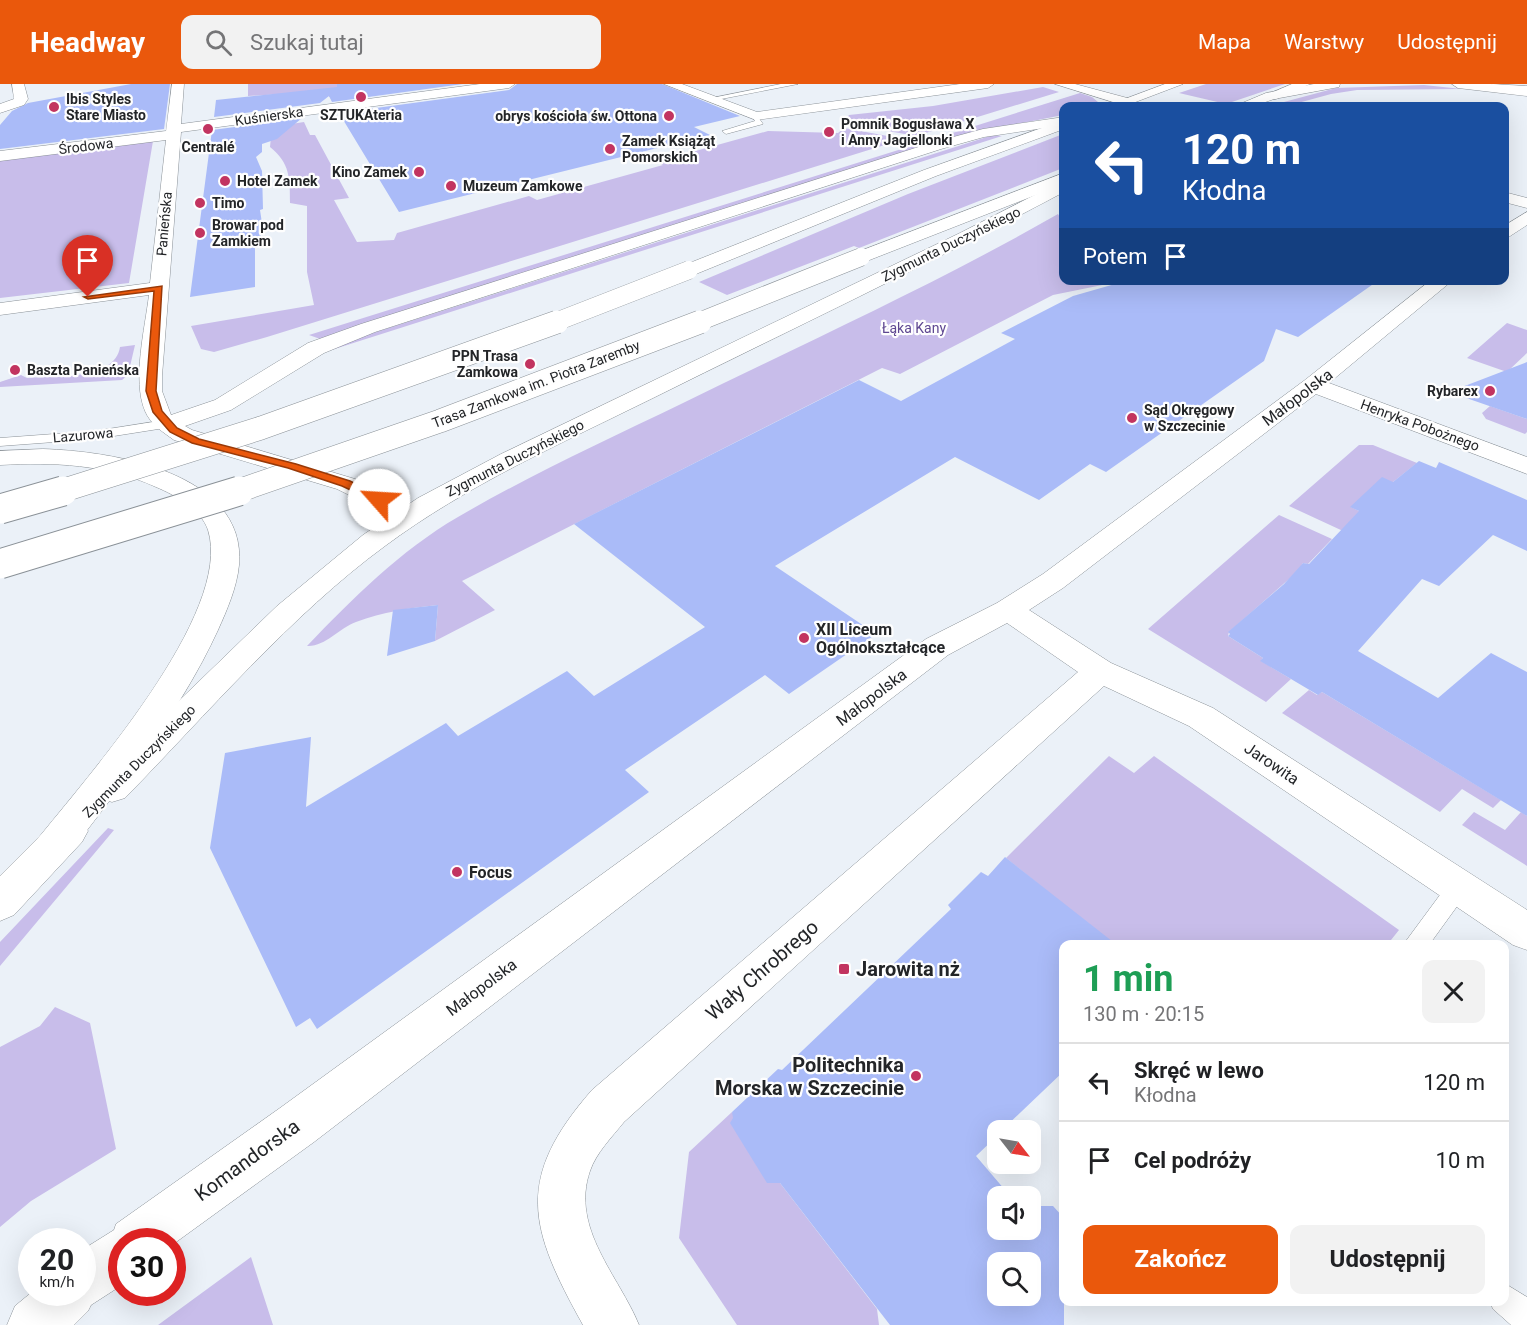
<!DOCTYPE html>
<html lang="pl">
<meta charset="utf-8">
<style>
body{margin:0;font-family:Roboto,sans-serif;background:#f2f2f2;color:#202124;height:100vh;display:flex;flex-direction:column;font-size:22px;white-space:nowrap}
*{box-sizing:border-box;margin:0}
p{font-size:20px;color:#757577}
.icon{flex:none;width:33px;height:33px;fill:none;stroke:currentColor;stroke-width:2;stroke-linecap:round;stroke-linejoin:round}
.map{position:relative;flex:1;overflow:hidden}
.drawer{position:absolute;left:1059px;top:856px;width:450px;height:366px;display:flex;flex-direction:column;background:#fff;border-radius:12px;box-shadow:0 6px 24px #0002}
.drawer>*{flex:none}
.banner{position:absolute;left:1059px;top:18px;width:450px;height:183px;border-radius:12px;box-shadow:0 6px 24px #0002;background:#1a4fa0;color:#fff;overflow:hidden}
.needle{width:39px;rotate:121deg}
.tools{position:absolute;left:987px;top:1036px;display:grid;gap:12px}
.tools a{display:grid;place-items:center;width:54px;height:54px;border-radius:12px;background:#fff;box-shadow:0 6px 24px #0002;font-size:30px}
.speed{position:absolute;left:18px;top:1144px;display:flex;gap:12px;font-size:30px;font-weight:700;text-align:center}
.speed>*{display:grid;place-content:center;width:78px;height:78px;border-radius:50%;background:#fff;box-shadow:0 6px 24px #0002;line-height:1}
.speed small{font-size:15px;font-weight:400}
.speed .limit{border:9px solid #d22;background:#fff;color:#111}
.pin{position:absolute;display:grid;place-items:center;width:51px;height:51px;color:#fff;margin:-62px -26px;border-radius:50% 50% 50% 0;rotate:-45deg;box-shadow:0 0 6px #0007}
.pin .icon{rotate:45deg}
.me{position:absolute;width:66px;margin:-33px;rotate:296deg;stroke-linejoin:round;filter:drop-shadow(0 0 4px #0008)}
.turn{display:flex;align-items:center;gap:21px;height:126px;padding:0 24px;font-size:27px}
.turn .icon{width:78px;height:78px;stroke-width:2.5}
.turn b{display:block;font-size:42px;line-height:51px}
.then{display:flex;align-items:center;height:57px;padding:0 24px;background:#0003;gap:12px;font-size:22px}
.round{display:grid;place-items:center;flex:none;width:63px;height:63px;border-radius:12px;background:#f2f2f2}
.summary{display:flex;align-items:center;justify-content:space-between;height:102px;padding:0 24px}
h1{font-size:36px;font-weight:700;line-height:45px;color:#1e9e55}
.button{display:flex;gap:12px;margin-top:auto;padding:12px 24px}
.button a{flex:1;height:69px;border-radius:12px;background:#ea580c;color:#fff;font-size:24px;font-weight:700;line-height:69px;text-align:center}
.button a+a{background:#f2f2f2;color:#202124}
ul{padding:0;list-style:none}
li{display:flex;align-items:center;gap:18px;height:78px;padding:0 24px;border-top:2px solid #e0e0e0}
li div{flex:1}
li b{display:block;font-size:22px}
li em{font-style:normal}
header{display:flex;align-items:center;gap:36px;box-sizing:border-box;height:84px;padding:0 30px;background:#ea580c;color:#fff}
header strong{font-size:28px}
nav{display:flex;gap:33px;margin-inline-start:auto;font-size:21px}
.search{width:420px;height:54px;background:#f2f2f2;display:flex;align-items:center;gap:15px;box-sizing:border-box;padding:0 21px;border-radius:12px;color:#757577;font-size:22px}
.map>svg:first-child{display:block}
.green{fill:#c8bdea}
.building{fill:#aabbf8;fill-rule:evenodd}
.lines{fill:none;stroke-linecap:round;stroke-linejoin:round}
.service-casing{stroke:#8a9197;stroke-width:1}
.minor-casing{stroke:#8a9197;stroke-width:1}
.tertiary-casing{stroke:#8a9197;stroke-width:1}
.secondary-casing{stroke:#8a9197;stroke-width:1}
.service{fill:#fff;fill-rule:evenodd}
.minor{fill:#fff;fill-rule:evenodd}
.tertiary{fill:#fff;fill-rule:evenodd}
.secondary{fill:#fff;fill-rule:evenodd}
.secondary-bridge-far2-casing{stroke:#8a9197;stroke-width:19;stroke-linecap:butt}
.secondary-bridge-far1-casing{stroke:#8a9197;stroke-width:24;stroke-linecap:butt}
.secondary-bridge-casing{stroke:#8a9197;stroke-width:31;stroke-linecap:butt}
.secondary-bridge-far2{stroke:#fff;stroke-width:18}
.secondary-bridge-far1{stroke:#fff;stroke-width:23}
.secondary-bridge{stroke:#fff;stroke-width:29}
.route{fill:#ea580c;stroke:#983908;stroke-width:1.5}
.poi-dot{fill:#c23460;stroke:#fefefe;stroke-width:2}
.labels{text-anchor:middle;stroke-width:4.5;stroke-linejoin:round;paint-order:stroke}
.far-poi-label{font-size:14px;font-weight:bold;fill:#232528;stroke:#fefefe;text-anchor:start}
.far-street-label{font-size:14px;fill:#232528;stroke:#fefefe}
.far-park-label{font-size:14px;fill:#5e4791;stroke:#fefefe}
.street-label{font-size:16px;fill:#232528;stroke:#fefefe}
.poi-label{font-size:16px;font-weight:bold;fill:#232528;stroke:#fefefe;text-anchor:start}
.near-poi-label{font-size:20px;font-weight:bold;fill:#232528;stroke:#fefefe;text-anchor:start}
.near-street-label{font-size:20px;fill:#232528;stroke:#fefefe}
</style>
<header>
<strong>Headway</strong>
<div class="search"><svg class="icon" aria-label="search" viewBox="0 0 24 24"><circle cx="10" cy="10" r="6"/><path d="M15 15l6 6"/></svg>Szukaj tutaj</div>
<nav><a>Mapa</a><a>Warstwy</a><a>Udostępnij</a></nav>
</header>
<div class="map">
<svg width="1527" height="1241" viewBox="0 0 1527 1241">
<rect width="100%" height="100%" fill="#ebf1f8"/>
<path class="green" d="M248,0H337L338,6L398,0L329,13L328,7L248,12Z
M1206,0H1285L1226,20L1179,9Z
M1424,1L1462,5L1357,6L1331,10L1287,22H1269L1336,4Z
M1043,3L1059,8L916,52L843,39L849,31L933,22Z
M1080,9L1092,13L1098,18L1090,22H1064L1063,31L977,48L323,256L309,251Z
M304,38L310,51H315L349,114L334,116L357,158L394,156L397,149L529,112L537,116L663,81L656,78L768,47L838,49L844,44L904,55L267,253L214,268L201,265L191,242L314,221L307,188V122L290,119C290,94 290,79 270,63L272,43Z
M1063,50V84L859,164L854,162L727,211L699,198L908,110Z
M993,51L1002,52L322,269L360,253Z
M153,57L129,199L0,214V76Z
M1058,130L1063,138L1064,196L1122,197L1053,211L900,290L882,284L462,497L495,526L435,557L438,521C409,524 383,528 356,538C339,544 325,563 307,562C352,515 401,466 458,433C530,391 606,356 681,320C807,258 936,200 1058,130Z
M1507,239L1527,246V269L1507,288L1467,274Z
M135,261L128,291L122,296L0,303V298L21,291L27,294C52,292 115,297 120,263Z
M1490,322L1527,335V348L1525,350L1486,335L1482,329Z
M1359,361H1373L1417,379L1393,398L1351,423L1363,429L1343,447L1289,422Z
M1279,431L1332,455L1308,480L1303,479L1297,488L1229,548L1228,552L1263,574L1261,577L1291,595L1266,618L1148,545Z
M1309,606L1317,611L1322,608L1501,716L1493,724L1462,705L1440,728L1282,629Z
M1109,672L1134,689L1154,672L1399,846L1387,861H1114L1006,774Z
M1474,728L1505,746L1521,728L1527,732V782L1462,741Z
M108,744L114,746L0,882V858Z
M55,923L90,939L116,1065L31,1117L0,1143V963L40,942Z
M732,1028L780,1099L877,1225L879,1241H737L679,1154L689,1068Z
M251,1173L273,1241H158Z"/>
<path class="building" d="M131,0H170L164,45L0,65V41L12,27L28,19Z
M337,0H463L332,18L329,12L320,19L214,33L216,16L337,3Z
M517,0H662L740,32L694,43L710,51L399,128L339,29L509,6Z
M302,34L277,55L262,60V68L256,73L262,87L263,125L260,126L263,146H260L261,154L255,155V203L190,213L212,46Z
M1129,196H1379L1298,253L1276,245L1264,277L1106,388L1090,380L1039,416L955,373L775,482L876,550L789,610L765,591L625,686L649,708L317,945L310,934L296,943L210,764L225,669L311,653L306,723L446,639L458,652L567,587L594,612L705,543L574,440L859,296L901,317L1015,255L1001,249L1073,212Z
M1527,278V335L1449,308Z
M1419,377L1436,384L1439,378L1527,416V467L1493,451L1439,502L1422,495L1358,567L1438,614L1491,569L1527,588V732L1322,608L1318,611L1291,595L1260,577L1263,574L1228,552L1230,550L1228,548L1284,500L1303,479L1309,480L1359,427L1350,423L1382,393L1393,398Z
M438,521L435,557L387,572L393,526Z
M1005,773L1117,861H1064V987L1001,1047H998V1051L976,1072L1011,1113H998V1146H1030V1122H1053L1064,1134V1241H890L780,1099H767L730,1039L733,1034L732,1028L778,985L782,986L951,825L948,821L981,788L988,792ZM998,1179H1030V1212H998Z"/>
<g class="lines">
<g class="service-casing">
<path id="service" d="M781,0H798L711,17L707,15Z
M756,30L763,40L726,50L722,47L755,37L752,32Z
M166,336L173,340L171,343L95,355L0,362V354L95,347Z
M1459,793L1467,796L1471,803L1429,861H1403L1451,796Z
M1504,1199L1527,1213V1241H1511L1493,1225L1490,1218H1504Z"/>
</g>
<g class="minor-casing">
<path id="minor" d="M12,0H24L28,15L24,21L0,29V20L14,15Z
M172,0H184L181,40L480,0H515L509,4L181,48L162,292V307L171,331L215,316L308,259L361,240L931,59L983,45L1064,33V41L984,53L941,65L375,248L324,269L231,326L185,342L192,346L355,395L417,426L421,432L417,438L408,440L337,405L174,356C163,348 151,341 145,327C132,296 145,244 149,211L0,231V219L150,199L166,56L0,77V67L166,47Z
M664,0H682L757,28L960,0H994L988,4L756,36Z
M1055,0H1075L1131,15L1133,18L1126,22Z
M1504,108L1527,114V124L1504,118Z
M1527,128V141L1504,156V142Z
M1431,196H1453L1329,299L1527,373V390L1316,310L1063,504L1029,526L1111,579L1213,624L1527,826V866L1513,861L1189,642L1104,602L624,1038C612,1053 596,1069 590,1087C570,1144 619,1192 639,1241H583C529,1144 514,1095 592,1006L1078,588L1007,539L948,571L314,1058L172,1161V1158H122V1201L91,1221L88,1227L74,1241H7L15,1222L32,1208L82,1209V1166L114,1146L116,1140L280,1024L926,555L997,519L1043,490L1305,296Z"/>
</g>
<g class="tertiary-casing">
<path id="tertiary" d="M1292,0H1310L1276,15H1266L1264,12Z
M1492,0L1527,2V10L1493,3Z
M1064,96V108C929,180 790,246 653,314C562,359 467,401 385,462C292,530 206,631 125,714L112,718L99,714L94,704L99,694L277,522L363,451L418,414L501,370L960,149Z
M69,731L82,736L88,747L82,758L14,831L0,837V792L56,736Z"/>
</g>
<g class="secondary-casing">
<path id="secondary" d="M1165,0H1183L1125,22H1106Z
M1314,0H1340L1339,3L1274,15L1254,22H1235L1266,9Z
M1452,0H1491L1527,4V12L1458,4Z
M1064,36V45L936,92L696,190L689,192L680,186L682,182L924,86Z
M1064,89V100L867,177H855L852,173L855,169Z
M43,365C111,367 247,388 239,481C237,503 227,526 218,546C179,631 118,705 62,779L49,784L36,779L30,768L36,757C86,694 234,529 208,446C201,425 175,411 156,403C106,380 54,378 0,381V367Z"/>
</g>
<use href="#service" class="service"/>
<use href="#minor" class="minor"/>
<use href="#tertiary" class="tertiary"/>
<use href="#secondary" class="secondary"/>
<g class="secondary-bridge-far2-casing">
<path id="secondary-bridge-far2" d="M553,239L689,186
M696,239L861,173"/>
</g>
<g class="secondary-bridge-far1-casing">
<path id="secondary-bridge-far1" d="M58,408L261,344L557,238
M235,408L440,337L700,238"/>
</g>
<g class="secondary-bridge-casing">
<path id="secondary-bridge" d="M0,425L63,407
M0,480L239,407"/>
</g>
<use href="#secondary-bridge-far2" class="secondary-bridge-far2"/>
<use href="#secondary-bridge-far1" class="secondary-bridge-far1"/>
<use href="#secondary-bridge" class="secondary-bridge"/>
</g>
<path class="route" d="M162,202L156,307L162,327L177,344L199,355L296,380L350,397L383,413V418H376L342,402L288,384L192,359L170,348L153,328L146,307L154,207L88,215L84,213Z"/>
<g class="poi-dot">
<circle cx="361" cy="13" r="6"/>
<circle cx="54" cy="23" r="6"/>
<circle cx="669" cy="32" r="6"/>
<circle cx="208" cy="45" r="6"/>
<circle cx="829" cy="48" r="6"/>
<circle cx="610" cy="65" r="6"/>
<circle cx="419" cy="88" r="6"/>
<circle cx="225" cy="97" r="6"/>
<circle cx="451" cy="102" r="6"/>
<circle cx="200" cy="119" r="6"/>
<circle cx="200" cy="149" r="6"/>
<circle cx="530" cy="280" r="6"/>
<circle cx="15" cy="286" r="6"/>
<circle cx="1490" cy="307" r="6"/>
<circle cx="1132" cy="334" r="6"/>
<circle cx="804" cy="554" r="6"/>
<circle cx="457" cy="788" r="6"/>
<rect x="838" y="879" width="12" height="12" rx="3"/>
<circle cx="916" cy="992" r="6"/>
</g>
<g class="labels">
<g class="far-poi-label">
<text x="66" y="20">Ibis Styles<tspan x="66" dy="16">Stare Miasto</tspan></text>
<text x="361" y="36" text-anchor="middle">SZTUKAteria</text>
<text x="657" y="37" text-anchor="end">obrys kościoła św. Ottona</text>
<text x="841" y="45">Pomnik Bogusława X<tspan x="841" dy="16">i Anny Jagiellonki</tspan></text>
<text x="622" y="62">Zamek Książąt<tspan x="622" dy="16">Pomorskich</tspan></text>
<text x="208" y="68" text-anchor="middle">Centralé</text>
<text x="407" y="93" text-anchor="end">Kino Zamek</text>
<text x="237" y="102">Hotel Zamek</text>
<text x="463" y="107">Muzeum Zamkowe</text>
<text x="212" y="124">Timo</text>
<text x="212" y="146">Browar pod<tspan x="212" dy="16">Zamkiem</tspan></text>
<text x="518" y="277" text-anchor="end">PPN Trasa<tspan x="518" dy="16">Zamkowa</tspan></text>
<text x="27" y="291">Baszta Panieńska</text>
<text x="1478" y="312" text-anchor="end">Rybarex</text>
<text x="1144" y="331">Sąd Okręgowy<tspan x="1144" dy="16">w Szczecinie</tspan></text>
</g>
<g class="far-street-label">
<text transform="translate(269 32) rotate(-8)" y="5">Kuśnierska</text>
<text transform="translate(86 62) rotate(-7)" y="5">Środowa</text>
<text transform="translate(164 140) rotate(-85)" y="5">Panieńska</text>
<text transform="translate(951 160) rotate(-26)" y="5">Zygmunta Duczyńskiego</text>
<text transform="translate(536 300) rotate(-21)" y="5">Trasa Zamkowa im. Piotra Zaremby</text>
<text transform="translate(1420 341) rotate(20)" y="5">Henryka Pobożnego</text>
<text transform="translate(83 351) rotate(-5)" y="5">Lazurowa</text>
<text transform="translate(515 374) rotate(-27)" y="5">Zygmunta Duczyńskiego</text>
<text transform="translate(139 677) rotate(-45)" y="5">Zygmunta Duczyńskiego</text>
</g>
<g class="far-park-label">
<text x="914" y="249">Łąka Kany</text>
</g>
<g class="street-label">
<text transform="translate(1297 313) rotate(-37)" y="6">Małopolska</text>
<text transform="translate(871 613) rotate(-37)" y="6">Małopolska</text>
<text transform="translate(1272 679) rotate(34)" y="6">Jarowita</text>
<text transform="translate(481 903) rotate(-37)" y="6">Małopolska</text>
</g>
<g class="poi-label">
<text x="816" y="551">XII Liceum<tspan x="816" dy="18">Ogólnokształcące</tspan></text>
<text x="469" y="794">Focus</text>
</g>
<g class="near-poi-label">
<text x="856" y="892">Jarowita nż</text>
<text x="904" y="988" text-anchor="end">Politechnika<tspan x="904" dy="23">Morska w Szczecinie</tspan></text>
</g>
<g class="near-street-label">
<text transform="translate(762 886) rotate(-41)" y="7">Wały Chrobrego</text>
<text transform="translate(247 1076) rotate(-36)" y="7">Komandorska</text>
</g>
</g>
</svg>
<div class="tools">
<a><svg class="needle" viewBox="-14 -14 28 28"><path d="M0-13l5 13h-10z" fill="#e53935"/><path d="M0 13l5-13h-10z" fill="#757577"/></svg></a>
<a><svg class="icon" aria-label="sound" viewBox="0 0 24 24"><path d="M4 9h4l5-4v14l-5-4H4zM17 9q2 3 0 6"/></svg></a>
<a><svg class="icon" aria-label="search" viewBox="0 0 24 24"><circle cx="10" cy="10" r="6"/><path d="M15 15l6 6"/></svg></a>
</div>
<div class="speed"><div>20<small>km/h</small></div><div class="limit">30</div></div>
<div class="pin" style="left:88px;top:213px;background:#d93025"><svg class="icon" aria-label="arrive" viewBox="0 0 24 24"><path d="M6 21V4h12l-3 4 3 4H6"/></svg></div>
<svg class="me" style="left:379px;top:416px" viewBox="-20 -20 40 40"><circle r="19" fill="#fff"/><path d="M0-13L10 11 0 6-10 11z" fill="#ea580c"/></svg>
<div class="banner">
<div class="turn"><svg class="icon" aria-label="left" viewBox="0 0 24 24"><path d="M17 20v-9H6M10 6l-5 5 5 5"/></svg><div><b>120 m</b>Kłodna</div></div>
<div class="then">Potem<svg class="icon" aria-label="arrive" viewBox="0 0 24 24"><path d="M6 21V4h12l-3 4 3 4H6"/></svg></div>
</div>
<section class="drawer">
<div class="summary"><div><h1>1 min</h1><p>130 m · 20:15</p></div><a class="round"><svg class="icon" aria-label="close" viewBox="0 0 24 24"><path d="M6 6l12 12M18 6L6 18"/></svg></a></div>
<ul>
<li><svg class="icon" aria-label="left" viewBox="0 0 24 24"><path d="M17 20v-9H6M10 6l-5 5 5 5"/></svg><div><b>Skręć w lewo</b><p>Kłodna</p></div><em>120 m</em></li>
<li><svg class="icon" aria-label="arrive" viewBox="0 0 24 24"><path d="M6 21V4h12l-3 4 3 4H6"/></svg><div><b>Cel podróży</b></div><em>10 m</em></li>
</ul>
<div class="button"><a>Zakończ</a><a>Udostępnij</a></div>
</section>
</div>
